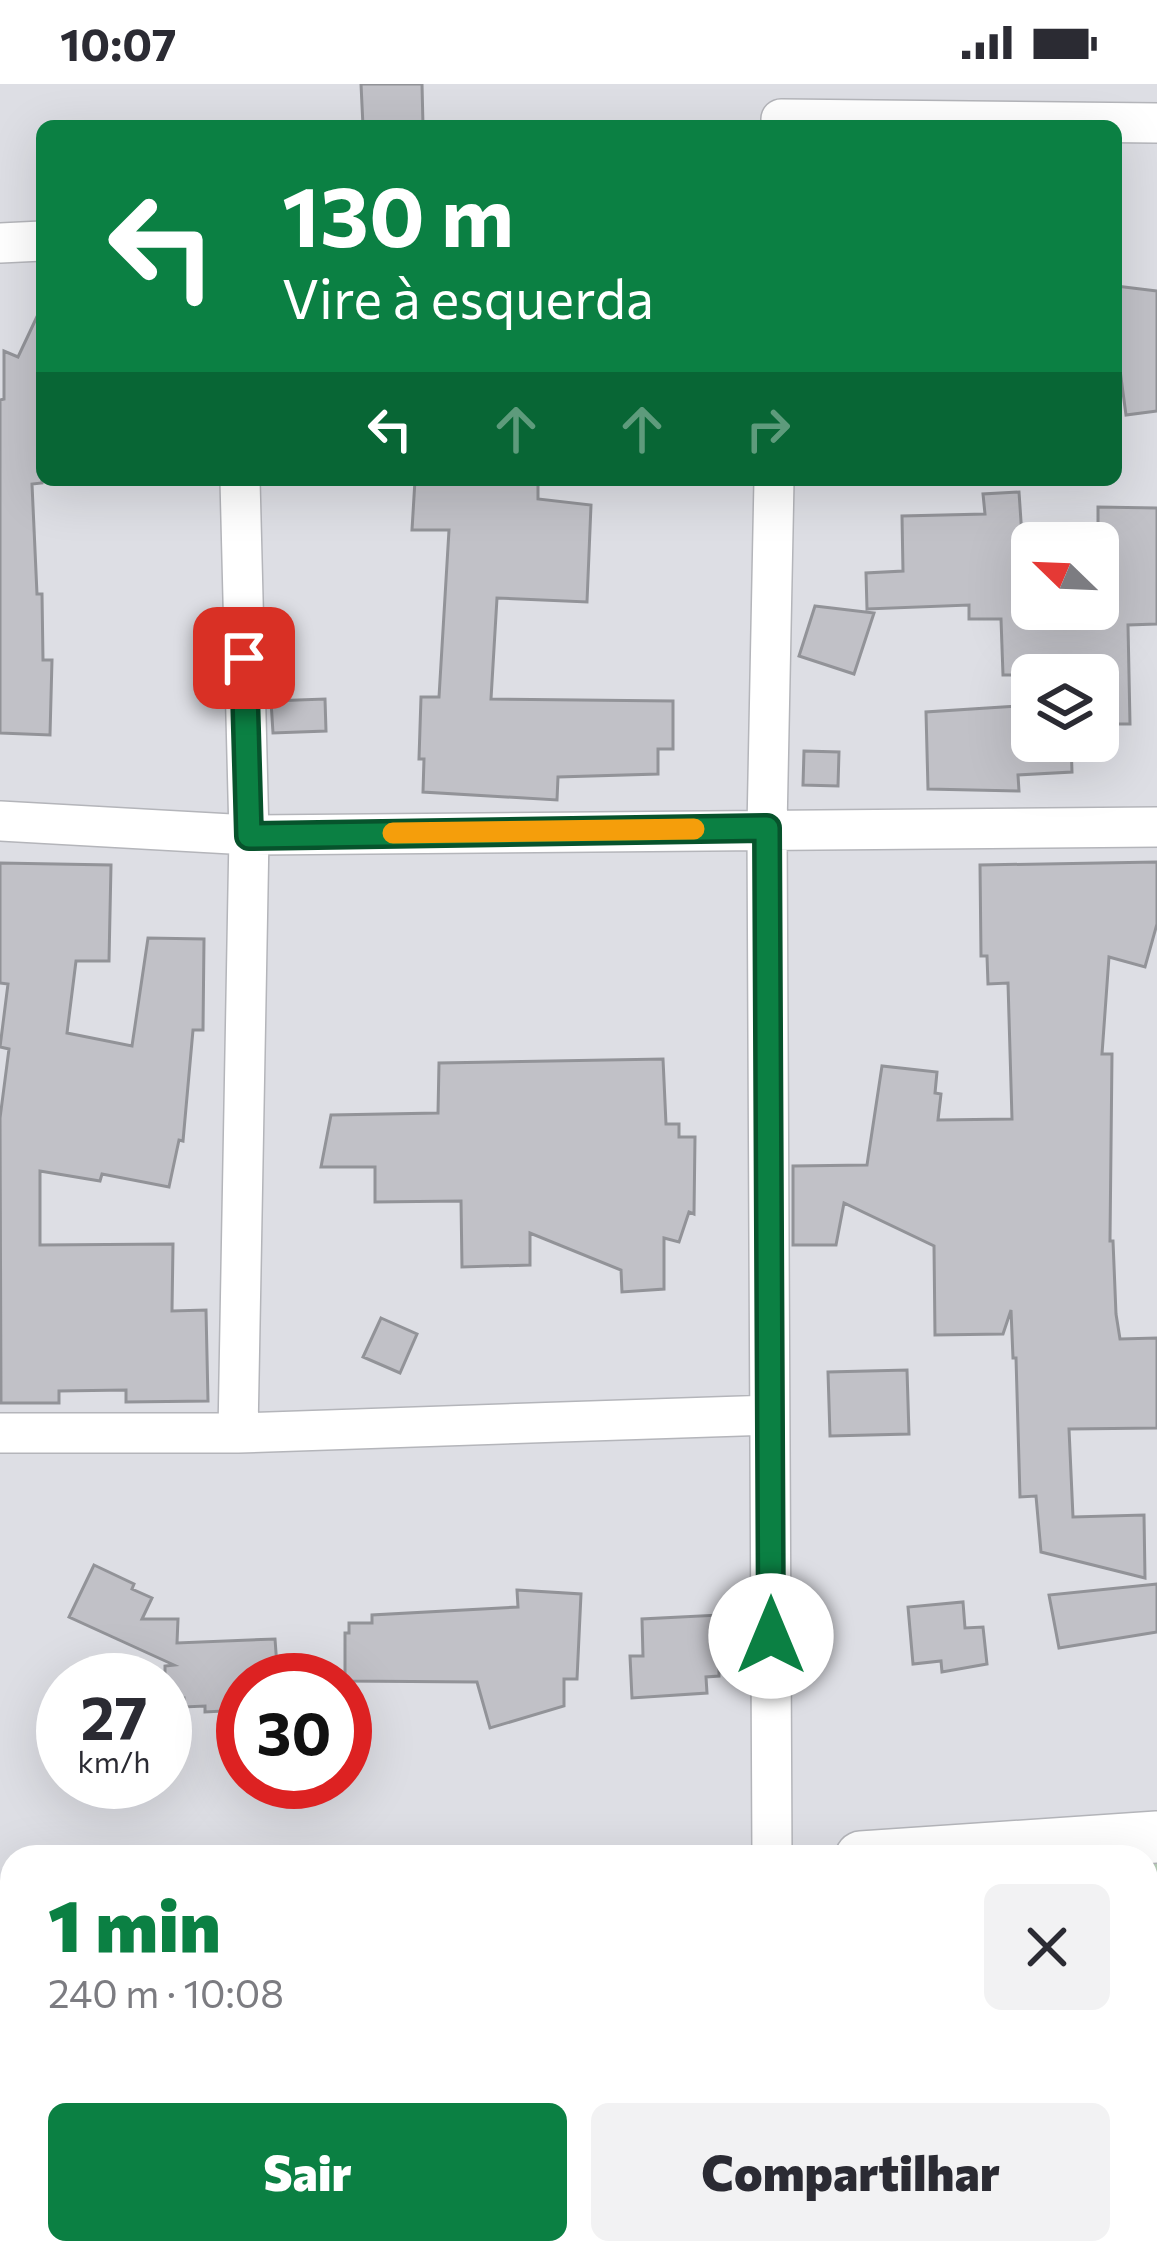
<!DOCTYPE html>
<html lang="pt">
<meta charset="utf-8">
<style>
body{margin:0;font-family:Commissioner,sans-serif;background:#f2f2f3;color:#2b2b33;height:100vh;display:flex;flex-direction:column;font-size:45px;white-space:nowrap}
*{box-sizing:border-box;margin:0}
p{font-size:39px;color:#7c7c81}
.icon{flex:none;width:66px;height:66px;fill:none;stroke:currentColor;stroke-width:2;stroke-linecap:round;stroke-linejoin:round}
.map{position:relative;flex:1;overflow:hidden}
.panel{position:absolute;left:0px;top:1761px;width:1158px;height:420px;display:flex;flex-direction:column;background:#fff;border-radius:36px 36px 0 0;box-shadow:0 12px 48px #0002}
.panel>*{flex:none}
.hud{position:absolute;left:36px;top:36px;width:1086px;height:366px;border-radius:18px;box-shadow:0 12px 48px #0002;background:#0b8043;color:#fff;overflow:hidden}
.needle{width:78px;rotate:293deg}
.controls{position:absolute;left:1011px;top:438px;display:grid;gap:24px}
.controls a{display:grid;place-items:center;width:108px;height:108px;border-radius:18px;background:#fff;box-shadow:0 12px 48px #0002;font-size:60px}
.speed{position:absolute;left:36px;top:1569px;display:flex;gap:24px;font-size:60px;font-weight:700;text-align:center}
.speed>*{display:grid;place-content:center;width:156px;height:156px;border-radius:50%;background:#fff;box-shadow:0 12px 48px #0002;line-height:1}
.speed small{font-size:30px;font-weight:400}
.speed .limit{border:18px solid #d22;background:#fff;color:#111}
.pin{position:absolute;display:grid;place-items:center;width:102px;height:102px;color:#fff;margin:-51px;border-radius:24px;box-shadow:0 6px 18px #0006}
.me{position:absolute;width:132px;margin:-66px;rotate:0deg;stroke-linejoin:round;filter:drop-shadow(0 0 9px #0008)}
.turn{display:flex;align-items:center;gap:42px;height:252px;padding:0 48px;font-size:54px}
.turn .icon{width:156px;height:156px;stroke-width:2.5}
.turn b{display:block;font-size:84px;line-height:102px}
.lanes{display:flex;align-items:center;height:114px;padding:0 48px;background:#0003;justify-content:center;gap:60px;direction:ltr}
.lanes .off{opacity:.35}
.round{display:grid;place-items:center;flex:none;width:126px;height:126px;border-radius:18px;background:#f2f2f3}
.summary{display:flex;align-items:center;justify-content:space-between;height:204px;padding:0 48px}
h1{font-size:72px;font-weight:800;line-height:90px;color:#0b8043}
.primary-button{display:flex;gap:24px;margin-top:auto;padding:24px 48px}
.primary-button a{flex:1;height:138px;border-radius:18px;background:#0b8043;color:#fff;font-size:48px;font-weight:800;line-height:138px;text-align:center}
.primary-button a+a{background:#f2f2f3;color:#2b2b33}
.status{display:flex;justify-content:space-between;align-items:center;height:84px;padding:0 60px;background:#fff;direction:ltr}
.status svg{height:33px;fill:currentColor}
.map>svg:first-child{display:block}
.green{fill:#b9cfba}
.building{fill:#c1c1c7;stroke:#929398;stroke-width:3}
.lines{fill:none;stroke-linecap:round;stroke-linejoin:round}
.minor-casing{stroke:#b4b5ba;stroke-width:42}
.tertiary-casing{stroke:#b4b5ba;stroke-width:54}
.minor{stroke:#fff;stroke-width:39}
.tertiary{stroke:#fff;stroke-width:51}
.route-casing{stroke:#07532c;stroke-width:30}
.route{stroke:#0b8043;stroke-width:21}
.slow{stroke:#f59e0b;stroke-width:21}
</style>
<div class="status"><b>10:07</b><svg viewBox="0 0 49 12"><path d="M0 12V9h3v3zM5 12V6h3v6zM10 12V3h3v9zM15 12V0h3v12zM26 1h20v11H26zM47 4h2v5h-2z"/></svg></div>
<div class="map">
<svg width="1157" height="2181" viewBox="0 0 1157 2181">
<rect width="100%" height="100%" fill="#dddee4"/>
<path class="green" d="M1157,1775V2181H532L530,2169H1146V1776Z"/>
<path class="building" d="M361,0H422L423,42H363Z
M1116,202L1157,207V327L1126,331L1116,256Z
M42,222V399L32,400L37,510H42L43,576H52L50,651L0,649V316L4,315V267L18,273Z
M415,396H538V415L591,421L587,518L497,514L491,615L673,617V665H658V690L558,693L557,716L423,708L424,675H419L421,613H439L449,446H412Z
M1019,408L1022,452L1032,451V525H1098V423L1157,424V540L1128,541L1130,640H1098V591H1003L1001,535H969V521L867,525L866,489L903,487L902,432L985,430L983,410Z
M815,522L874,529L854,590L799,572Z
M325,615L326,647L273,649L271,617Z
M1032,621V657H1071L1072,688L1018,691L1019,707L928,705L926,628Z
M804,667L839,668L838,702L803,701Z
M1157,778V840L1145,883L1109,873L1102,970H1112L1110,1157H1113L1116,1230L1120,1255L1157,1254V1344L1069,1345L1073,1433L1144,1431L1145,1494L1041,1468L1036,1412L1020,1413L1016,1274H1013L1011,1226L1003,1250L935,1251L934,1162L844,1119L836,1161H793V1082L867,1081L882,982L937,988L935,1009L941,1010L938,1036L1012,1035L1008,899L988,900L987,872H981L980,781Z
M0,779L111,781L109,877H76L67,949L132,962L148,854L204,855L203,946H193L183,1057L179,1056L169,1103L102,1090L100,1097L40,1087V1161L173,1160L172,1227L206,1226L208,1317L126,1318V1306L59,1307V1319H1L0,1034L9,965L0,963L8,900L0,899Z
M663,975L666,1040H679V1053H695L694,1130L689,1128L679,1158L664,1154V1205L622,1208L621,1186L530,1149V1181L462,1183L461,1117L375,1118V1083H321L331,1031L438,1029L439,979Z
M381,1234L417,1250L400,1289L363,1273Z
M907,1286L909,1350L830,1352L828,1288Z
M94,1481L134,1500L132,1505L152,1514L142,1535H178L177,1559L275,1555L278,1596H243V1626L205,1628V1622L184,1623V1614H165V1582L174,1581L69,1533Z
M1157,1500V1548L1059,1564L1049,1511Z
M517,1506L581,1510L577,1595H564V1622L490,1644L477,1598L345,1597V1549H349V1539H372V1531L518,1523Z
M963,1518L965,1544L983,1543L987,1580L942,1588L941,1577L913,1580L908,1523Z
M719,1531V1592L706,1593L707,1609L632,1614L630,1572H643L642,1535Z"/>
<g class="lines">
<g class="minor-casing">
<path id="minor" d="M781,35L1157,39
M0,159L42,157
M0,737L249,751L1157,743
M0,1349H238L769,1331
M238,1349L249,751L240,396
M772,1773L767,744L774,396"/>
</g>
<g class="tertiary-casing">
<path id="tertiary" d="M861,1773L1157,1753
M0,1888L12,1886"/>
</g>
<use href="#minor" class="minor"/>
<use href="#tertiary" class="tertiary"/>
</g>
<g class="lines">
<g class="route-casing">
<path id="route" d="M244,574L249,752L767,744L771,1552"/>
</g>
<use href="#route" class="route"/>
<path class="slow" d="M393,749L694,745"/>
</g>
</svg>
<div class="controls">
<a><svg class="needle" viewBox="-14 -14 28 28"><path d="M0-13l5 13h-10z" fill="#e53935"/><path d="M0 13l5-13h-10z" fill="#7c7c81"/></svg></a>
<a><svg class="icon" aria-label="layers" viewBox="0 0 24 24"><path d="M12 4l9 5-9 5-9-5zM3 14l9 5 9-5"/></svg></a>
</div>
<div class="speed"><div>27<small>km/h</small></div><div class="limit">30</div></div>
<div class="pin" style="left:244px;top:574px;background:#d93025"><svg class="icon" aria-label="arrive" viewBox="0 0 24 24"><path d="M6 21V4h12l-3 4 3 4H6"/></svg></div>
<svg class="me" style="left:771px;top:1552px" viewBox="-20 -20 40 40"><circle r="19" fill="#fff"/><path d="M0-13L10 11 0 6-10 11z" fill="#0b8043"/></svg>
<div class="hud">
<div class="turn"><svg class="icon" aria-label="left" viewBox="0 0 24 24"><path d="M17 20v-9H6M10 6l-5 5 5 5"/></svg><div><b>130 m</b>Vire à esquerda</div></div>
<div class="lanes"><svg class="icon" aria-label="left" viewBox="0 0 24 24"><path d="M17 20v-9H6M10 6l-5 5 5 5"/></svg><svg class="icon off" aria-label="ahead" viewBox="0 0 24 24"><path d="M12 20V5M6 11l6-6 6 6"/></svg><svg class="icon off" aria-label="ahead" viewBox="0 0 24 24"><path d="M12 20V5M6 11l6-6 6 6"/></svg><svg class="icon off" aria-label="right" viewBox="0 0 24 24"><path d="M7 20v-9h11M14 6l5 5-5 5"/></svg></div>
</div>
<section class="panel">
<div class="summary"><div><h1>1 min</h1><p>240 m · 10:08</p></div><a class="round"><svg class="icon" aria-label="close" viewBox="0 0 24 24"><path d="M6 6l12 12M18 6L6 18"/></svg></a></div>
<div class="primary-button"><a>Sair</a><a>Compartilhar</a></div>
</section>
</div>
